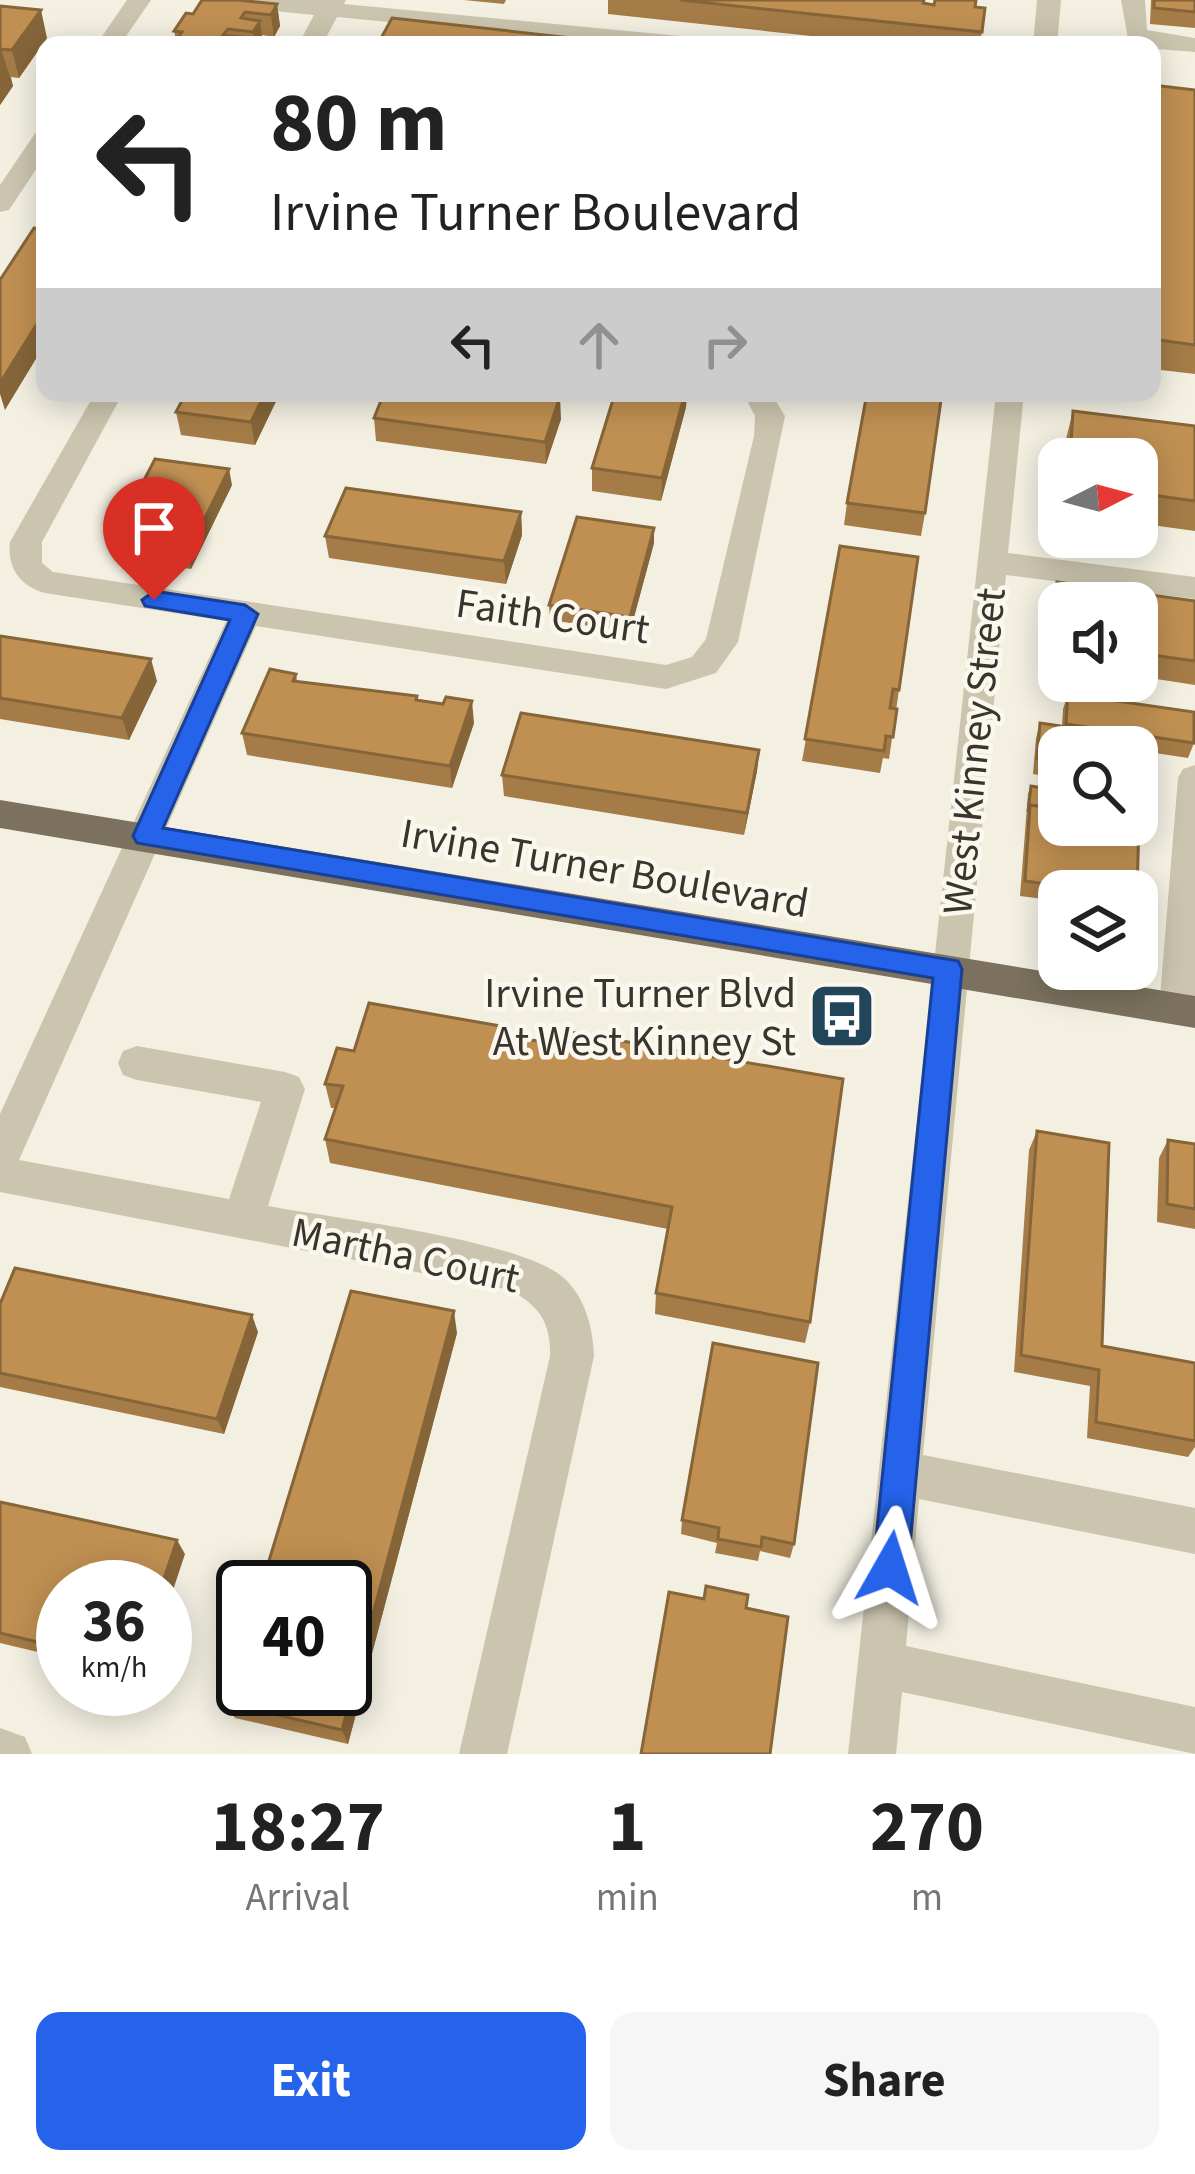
<!DOCTYPE html>
<style>
body{margin:0;font-family:"Source Sans 3",sans-serif;background:#f6f6f6;color:#222;height:100vh;display:flex;flex-direction:column;font-size:45px;white-space:nowrap}
*{box-sizing:border-box;margin:0}
p{font-size:39px;color:#767676}
.icon{flex:none;width:66px;height:66px;fill:none;stroke:currentColor;stroke-width:2;stroke-linecap:round;stroke-linejoin:round}
.map{position:relative;height:1754px;overflow:hidden}
.sheet{display:flex;flex-direction:column;background:#fff;flex:1}
.sheet>*{flex:none}
.hud{position:absolute;left:36px;top:36px;width:1125px;height:366px;border-radius:24px;box-shadow:0 6px 30px #0003;background:#fff;color:#222;overflow:hidden}
.needle{width:78px;rotate:84deg}
.controls{position:absolute;left:1038px;top:438px;display:grid;gap:24px}
.controls a{display:grid;place-items:center;width:120px;height:120px;border-radius:24px;background:#fff;box-shadow:0 6px 30px #0003;font-size:60px}
.speed{position:absolute;left:36px;top:1560px;display:flex;gap:24px;font-size:60px;font-weight:700;text-align:center}
.speed>*{display:grid;place-content:center;width:156px;height:156px;border-radius:50%;background:#fff;box-shadow:0 6px 30px #0003;line-height:1}
.speed small{font-size:30px;font-weight:400}
.speed .limit{border:6px solid #111;border-radius:18px;background:#fff;color:#111}
.pin{position:absolute;display:grid;place-items:center;width:102px;height:102px;color:#fff;margin:-123px -51px;border-radius:50% 50% 50% 0;rotate:-45deg;box-shadow:0 0 12px #0007}
.pin .icon{rotate:45deg}
.me{position:absolute;width:132px;margin:-66px;rotate:6deg;stroke-linejoin:round;filter:drop-shadow(0 0 9px #0008)}
.turn{display:flex;align-items:center;gap:42px;height:252px;padding:0 36px;font-size:54px}
.turn .icon{width:156px;height:156px;stroke-width:2.5}
.turn b{display:block;font-size:84px;line-height:102px}
.lanes{display:flex;align-items:center;height:114px;padding:0 36px;background:#0003;justify-content:center;gap:60px;direction:ltr}
.lanes .off{opacity:.35}
.eta{display:flex;justify-content:space-evenly;align-items:center;height:204px;text-align:center}
.eta b{font-size:72px;font-weight:700;line-height:84px}
.primary-button{display:flex;gap:24px;margin-top:auto;padding:24px 36px}
.primary-button a{flex:1;height:138px;border-radius:24px;background:#2563eb;color:#fff;font-size:48px;font-weight:700;line-height:138px;text-align:center}
.primary-button a+a{background:#f6f6f6;color:#222}
.map>svg:first-child{display:block}
.lines{fill:none;stroke-linecap:round;stroke-linejoin:round}
.minor{fill:#cbc4ae;fill-rule:evenodd}
.major{fill:#7b715e;fill-rule:evenodd}
.wall{fill:#a57c47}
.shaded-wall{fill:#866539}
.building{fill:#c09052;stroke:#866539;stroke-width:3}
.route{fill:#2563eb;stroke:#184099;stroke-width:3}
.labels{text-anchor:middle;stroke-width:9;stroke-linejoin:round;paint-order:stroke}
.street-label{font-size:42px;fill:#3a352c;stroke:#faf8ee}
.poi-label{font-size:42px;fill:#3a352c;stroke:#faf8ee;text-anchor:end}
</style>
<div class="map">
<svg width="1195" height="1754" viewBox="0 0 1195 1754">
<rect width="100%" height="100%" fill="#f3f0e2"/>
<g class="lines">
<path class="minor" d="M127,0H151L120,45H96Z
M223,0H346L344,4L701,38L713,45H627L337,17L322,45H298L314,15L235,7Z
M1037,0H1061L1057,45H1033Z
M1121,0H1145L1147,30L1195,38V52L1157,49L1128,39Z
M45,129V156L9,210L0,212V185L36,132Z
M95,393H123L42,542V563L53,572L666,665L692,657L706,639L754,436L755,416L743,393H771L785,416L738,642L716,673L666,689L256,626L19,1160L229,1199L261,1102L137,1080L123,1075L118,1063L123,1051L137,1046L285,1072L299,1077L305,1089L268,1206C332,1218 524,1240 565,1279C586,1299 593,1329 594,1356L507,1754H459L550,1356C551,1322 539,1306 510,1290L0,1192V1114L226,621L45,593C20,586 7,568 10,542Z
M996,393H1024L1008,553L1195,577V599L1006,575L923,1455L1195,1508V1554L919,1499L906,1646L1195,1707V1754L902,1692L896,1754H848Z
M1195,765V1013L1191,1020L1178,1025L1165,1020L1159,1009L1178,778L1183,769Z
M0,1728L25,1737L32,1754H0Z"/>
<path class="major" d="M0,800L1195,996V1028L0,828Z"/>
</g>
<path class="wall" d="M464,0H506L504,4Z
M608,0H924L923,3L985,8L980,45H895L608,14Z
M1151,0H1195V28L1150,24Z
M277,4L280,26L274,37L262,35V45H173L176,40L174,31Z
M0,6L47,38L19,78L11,77L13,86L0,105Z
M1152,85L1195,90V374L1152,369Z
M280,393L255,445L181,435L176,412Z
M615,393H687L686,407L661,501L592,491V468Z
M1073,411L1195,426V531L1137,523V459H1065L1066,439Z
M374,418L561,419L546,464L376,441Z
M232,485L191,569L116,558L112,542Z
M847,503L925,513L921,536L844,525Z
M521,512L522,535L506,584L329,558L325,536Z
M654,543L630,632L550,620L549,605Z
M840,546L899,690L889,759L883,758L880,773L802,761Z
M1057,582L1195,601V685L1137,676V603H1059V665L1047,663L1051,604Z
M0,636L157,681L129,740L0,719Z
M296,674L297,681L417,696L418,700L474,723L452,788L247,755L242,733Z
M1068,694L1194,743L1188,758L1142,751L1141,774L1137,785V747H1059V778L1033,774L1036,738L1040,723L1062,726L1063,709Z
M759,750L757,771L744,835L504,796L502,775Z
M1031,786L1076,830L1081,831V825H1137V891H1059V901L1020,896L1028,794Z
M506,1027L507,1036L810,1322L805,1343L655,1314L656,1293L668,1229L330,1163L325,1139L335,1108H331L325,1084L354,1051Z
M1037,1131L1102,1346L1195,1363V1447L1188,1457L1087,1438L1090,1386L1014,1372L1029,1150Z
M1168,1140L1195,1144V1229L1157,1222L1159,1158Z
M0,1304L258,1332L224,1434L0,1387Z
M457,1333L348,1744L235,1718L226,1703Z
M0,1502L185,1554L63,1587V1658L0,1643Z
M682,1520L794,1544L790,1558L760,1551L758,1561L715,1553L717,1543L681,1534Z"/>
<path class="shaded-wall" d="M277,4L280,26L274,37L271,15Z
M41,10L47,38L19,78L12,50Z
M260,21L263,43L262,45H252L254,41L253,32Z
M1,49L13,86L0,105V51Z
M45,311V344L5,410L0,394V383Z
M265,393H280L255,445L251,422Z
M685,393H687L686,407L661,501L662,478Z
M560,396L561,419L546,464L545,442Z
M229,469L232,485L191,569L188,553Z
M521,512L522,535L506,584L504,561Z
M654,528V543L630,632V617Z
M151,659L157,681L129,740L122,718Z
M472,701L474,723L452,788L450,766Z
M759,750L757,771L744,835L747,813Z
M454,1311L457,1333L348,1744L342,1730Z
M252,1315L258,1332L224,1434L217,1419Z
M177,1540L185,1554L165,1614V1587H161Z"/>
<path class="building" d="M202,0H237L277,4L271,15L245,12L241,18L260,21L253,32L228,29L223,35L255,39L252,45H173L182,32L174,31L186,13L193,14Z
M680,0H924L923,3L934,5L935,0H976L975,7L985,8L982,32Z
M1154,0H1195V12L1154,8Z
M0,6L41,10L12,50L1,49L0,51Z
M392,18L635,45H393V43L379,42Z
M1152,85L1195,90V345L1152,339Z
M34,228L45,229V311L0,383V280Z
M186,393H265L251,422L176,412Z
M384,393H536L560,396L545,442L374,418Z
M615,393H685L662,478L592,468Z
M867,393H942L925,513L847,503Z
M1073,411L1195,426V501L1137,493V459H1070Z
M155,459L229,469L188,553L112,542Z
M346,488L521,512L504,561L325,536Z
M577,517L654,528L630,617L549,605Z
M840,546L918,557L899,690L893,689L890,708L897,709L893,737L886,736L884,751L805,739Z
M1057,582L1195,601V661L1137,653V603H1059V642L1053,641Z
M0,636L151,659L122,718L0,698Z
M270,669L296,674L293,681L417,696L416,700L443,704L446,697L472,701L450,766L242,733Z
M1068,694L1194,712V743L1066,724Z
M521,713L759,750L747,813L502,775Z
M1040,723L1142,738L1141,774H1137V747H1059V762L1037,759Z
M1031,786L1054,790L1053,808L1030,805L1028,812Z
M1137,788L1140,789L1137,891H1097L1025,881L1030,805L1059,809V825H1076V830L1085,831V825H1137Z
M369,1003L506,1027L503,1035L566,1046L570,1032L843,1079L810,1322L656,1293L672,1207L325,1139L343,1086L325,1084L337,1048L354,1051Z
M1037,1131L1109,1143L1102,1346L1195,1363V1441L1096,1422L1099,1370L1021,1355Z
M1168,1140L1195,1144V1209L1167,1204Z
M15,1268L252,1315L217,1419L0,1373V1304Z
M351,1291L454,1311L342,1730L226,1703L243,1647V1689H345V1587H261Z
M713,1343L818,1363L794,1544L762,1537L761,1547L718,1539L719,1528L682,1520Z
M0,1502L177,1540L161,1587H63V1648L0,1633Z
M706,1586L748,1595L746,1608L788,1617L770,1754H641L669,1592L704,1599Z"/>
<path class="route" d="M154,591L245,605L258,614L163,828L958,961L962,969L908,1568L903,1581L890,1586L878,1581L873,1568L933,978L137,843L133,836L230,620L145,606L142,600Z"/>
<defs>
<g id="bus-square" transform="scale(3.45)"><rect x="-9" y="-9" width="18" height="18" rx="4" fill="#23455a" stroke="#faf8ee"/><path d="M-5-6H5V4H4V6H2V4H-2V6H-4V4H-5ZM-3.5-4V0h7V-4ZM-3.5 1.2v1.5H-2V1.2ZM2 1.2v1.5H3.5V1.2Z" fill="#fff"/></g>
</defs>
<g fill-rule="evenodd">
<use href="#bus-square" x="842" y="1016"/>
</g>
<g class="labels">
<g class="street-label">
<text transform="translate(553 615) rotate(8)" y="15">Faith Court</text>
<text transform="translate(973 751) rotate(-84)" y="15">West Kinney Street</text>
<text transform="translate(605 867) rotate(10)" y="15">Irvine Turner Boulevard</text>
<text transform="translate(406 1254) rotate(12)" y="15">Martha Court</text>
</g>
<g class="poi-label">
<text x="796" y="1007">Irvine Turner Blvd<tspan x="796" dy="48">At West Kinney St</tspan></text>
</g>
</g>
</svg>
<div class="controls">
<a><svg class="needle" viewBox="-14 -14 28 28"><path d="M0-13l5 13h-10z" fill="#e53935"/><path d="M0 13l5-13h-10z" fill="#767676"/></svg></a>
<a><svg class="icon" aria-label="sound" viewBox="0 0 24 24"><path d="M4 9h4l5-4v14l-5-4H4zM17 9q2 3 0 6"/></svg></a>
<a><svg class="icon" aria-label="search" viewBox="0 0 24 24"><circle cx="10" cy="10" r="6"/><path d="M15 15l6 6"/></svg></a>
<a><svg class="icon" aria-label="layers" viewBox="0 0 24 24"><path d="M12 4l9 5-9 5-9-5zM3 14l9 5 9-5"/></svg></a>
</div>
<div class="speed"><div>36<small>km/h</small></div><div class="limit">40</div></div>
<div class="pin" style="left:154px;top:600px;background:#d93025"><svg class="icon" aria-label="arrive" viewBox="0 0 24 24"><path d="M6 21V4h12l-3 4 3 4H6"/></svg></div>
<svg class="me" style="left:890px;top:1568px" viewBox="-20 -20 40 40"><path d="M0-17L14 15 0 8-14 15z" fill="#2563eb" stroke="#fff" stroke-width="4"/></svg>
<div class="hud">
<div class="turn"><svg class="icon" aria-label="left" viewBox="0 0 24 24"><path d="M17 20v-9H6M10 6l-5 5 5 5"/></svg><div><b>80 m</b>Irvine Turner Boulevard</div></div>
<div class="lanes"><svg class="icon" aria-label="left" viewBox="0 0 24 24"><path d="M17 20v-9H6M10 6l-5 5 5 5"/></svg><svg class="icon off" aria-label="ahead" viewBox="0 0 24 24"><path d="M12 20V5M6 11l6-6 6 6"/></svg><svg class="icon off" aria-label="right" viewBox="0 0 24 24"><path d="M7 20v-9h11M14 6l5 5-5 5"/></svg></div>
</div>
</div>
<section class="sheet">
<div class="eta">
<div><b>18:27</b><p>Arrival</p></div>
<div><b>1</b><p>min</p></div>
<div><b>270</b><p>m</p></div>
</div>
<div class="primary-button"><a>Exit</a><a>Share</a></div>
</section>
